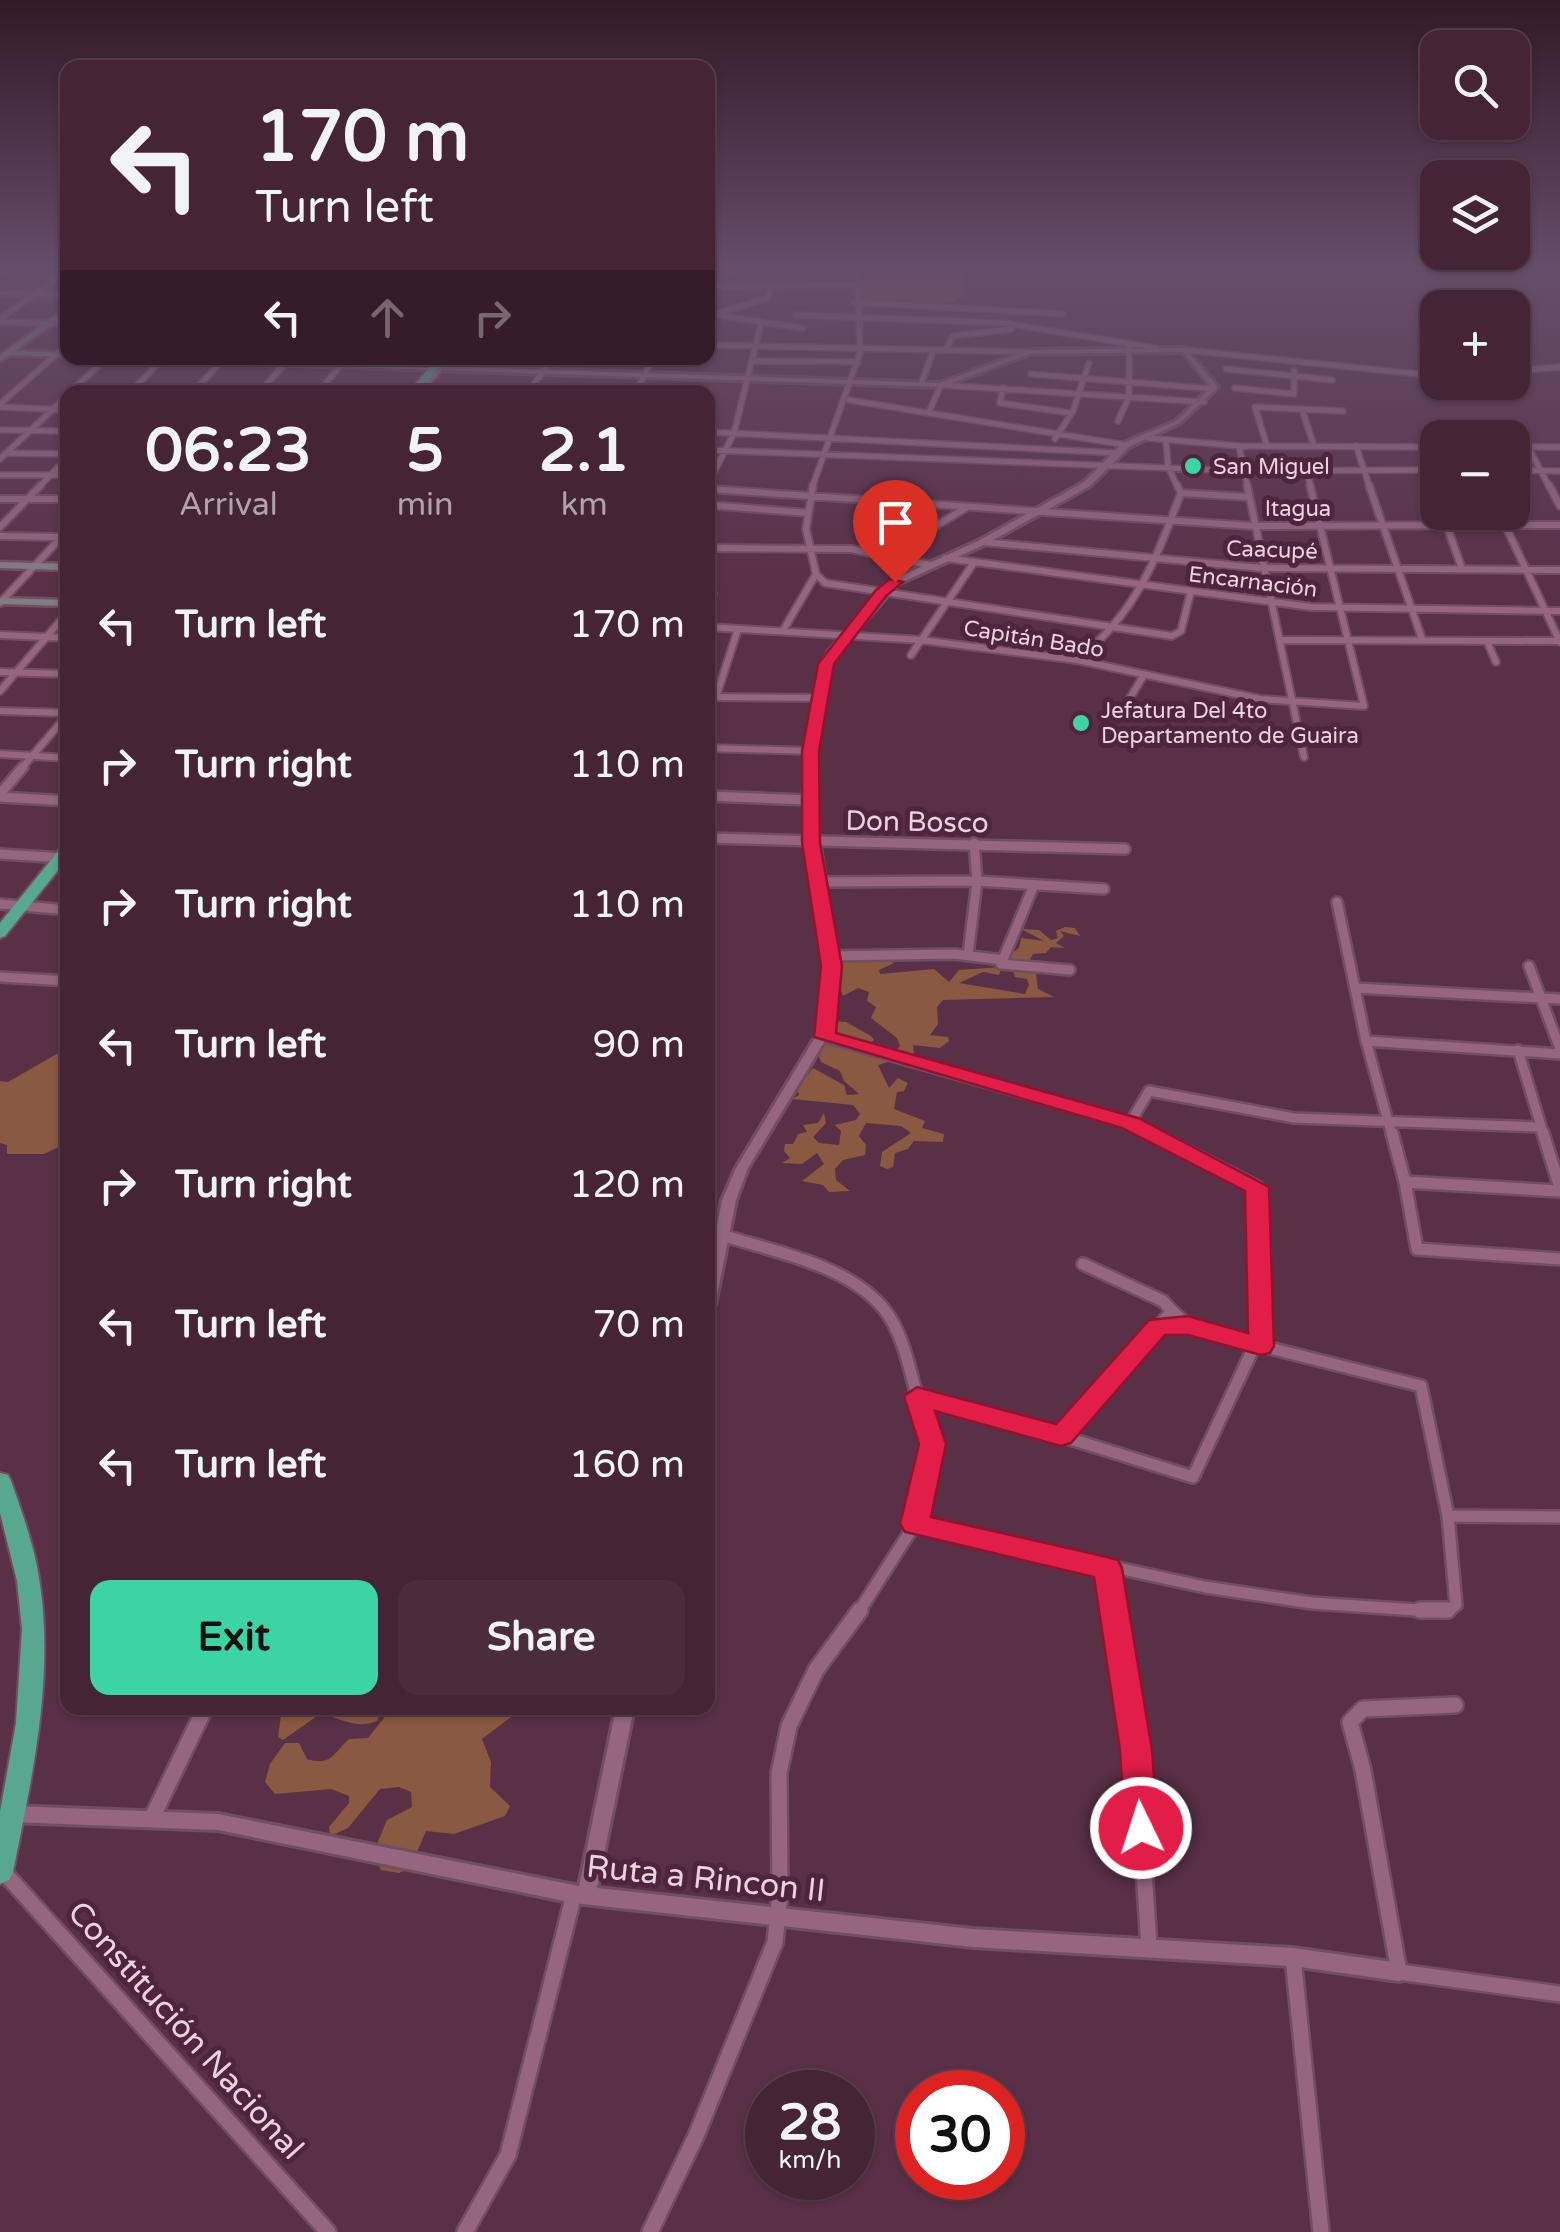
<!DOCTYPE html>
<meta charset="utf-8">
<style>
body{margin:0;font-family:"Varela Round",sans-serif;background:#4b2c3d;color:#f1f3f6;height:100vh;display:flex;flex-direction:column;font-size:38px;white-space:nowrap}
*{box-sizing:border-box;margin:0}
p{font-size:32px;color:#afa4ad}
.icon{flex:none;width:55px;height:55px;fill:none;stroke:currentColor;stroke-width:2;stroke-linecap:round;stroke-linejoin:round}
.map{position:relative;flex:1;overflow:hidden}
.sheet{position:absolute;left:60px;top:385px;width:655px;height:1330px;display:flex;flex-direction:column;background:#442435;border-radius:20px;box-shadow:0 2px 8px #0004,0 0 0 2px #5c4150}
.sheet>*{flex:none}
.hud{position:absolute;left:60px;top:60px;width:655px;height:305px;border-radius:20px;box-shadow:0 2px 8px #0004,0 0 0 2px #5c4150;background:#442435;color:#f1f3f6;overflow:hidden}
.tools{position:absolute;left:1420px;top:30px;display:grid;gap:20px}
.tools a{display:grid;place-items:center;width:110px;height:110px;border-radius:20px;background:#442435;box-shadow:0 2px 8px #0004,0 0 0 2px #5c4150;font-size:50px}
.speed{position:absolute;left:745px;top:2070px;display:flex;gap:20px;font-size:50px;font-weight:700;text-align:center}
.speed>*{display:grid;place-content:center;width:130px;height:130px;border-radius:50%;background:#442435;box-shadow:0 2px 8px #0004,0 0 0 2px #5c4150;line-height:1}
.speed small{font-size:25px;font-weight:400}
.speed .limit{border:15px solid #d22;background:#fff;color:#111}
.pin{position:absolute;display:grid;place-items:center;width:85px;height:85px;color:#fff;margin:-102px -42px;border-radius:50% 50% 50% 0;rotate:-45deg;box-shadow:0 0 10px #0007}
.pin .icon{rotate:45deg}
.me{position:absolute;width:110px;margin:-55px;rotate:356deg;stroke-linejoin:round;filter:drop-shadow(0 0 8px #0008)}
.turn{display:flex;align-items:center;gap:35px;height:210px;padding:0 30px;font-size:45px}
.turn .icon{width:130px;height:130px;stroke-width:2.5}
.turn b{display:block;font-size:70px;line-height:85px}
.lanes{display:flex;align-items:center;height:95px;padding:0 30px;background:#0003;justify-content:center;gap:50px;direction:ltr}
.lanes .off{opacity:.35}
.eta{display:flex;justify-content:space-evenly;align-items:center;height:170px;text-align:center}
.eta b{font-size:60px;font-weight:700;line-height:70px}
.button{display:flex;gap:20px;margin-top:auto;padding:20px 30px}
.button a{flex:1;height:115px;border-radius:20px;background:#3dd4a3;color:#111;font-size:40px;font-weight:700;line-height:115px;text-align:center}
.button a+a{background:#4b2c3d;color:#f1f3f6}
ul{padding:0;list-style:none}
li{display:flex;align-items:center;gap:30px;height:140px;padding:0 30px}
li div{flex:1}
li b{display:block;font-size:38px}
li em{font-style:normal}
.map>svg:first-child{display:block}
.green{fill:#895942}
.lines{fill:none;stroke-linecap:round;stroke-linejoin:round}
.minor-far4-casing{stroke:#724e63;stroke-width:8}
.minor-far3-casing{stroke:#724e63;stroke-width:10}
.minor-far2-casing{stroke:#724e63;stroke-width:14}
.minor-far1-casing{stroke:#724e63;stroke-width:16}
.minor-casing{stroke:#724e63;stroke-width:20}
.tertiary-casing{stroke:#724e63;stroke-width:6}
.secondary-casing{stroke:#724e63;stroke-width:5}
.trunk-casing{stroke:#724e63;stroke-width:4}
.minor-far4{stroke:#96667f;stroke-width:5}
.minor-far3{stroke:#96667f;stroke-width:6}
.minor-far2{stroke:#96667f;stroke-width:9}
.minor-far1{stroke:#96667f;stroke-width:11}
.minor{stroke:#96667f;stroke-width:15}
.tertiary{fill:#96667f;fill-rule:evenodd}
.secondary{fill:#7e7f84;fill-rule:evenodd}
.trunk{fill:#57a88e;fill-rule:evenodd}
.route{fill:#e11d48;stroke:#92132f;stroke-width:2.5}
.poi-dot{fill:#3dd4a3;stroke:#4f253d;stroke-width:4}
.labels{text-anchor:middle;stroke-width:10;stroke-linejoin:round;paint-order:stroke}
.far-poi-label{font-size:22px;fill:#edd2e0;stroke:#4f253d;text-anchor:start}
.far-street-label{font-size:22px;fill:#edd2e0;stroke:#4f253d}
.street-label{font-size:28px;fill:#edd2e0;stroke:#4f253d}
.near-street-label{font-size:32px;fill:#edd2e0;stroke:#4f253d}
</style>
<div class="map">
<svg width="1560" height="2232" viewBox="0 0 1560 2232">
<rect width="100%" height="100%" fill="#5a3047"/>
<path class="green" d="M864,270H963L964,295C938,315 892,304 862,300Z
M1065,927L1075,928L1080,936L1060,931L1064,936L1056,943L1065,948L1051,947L1046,953L1033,954L1025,969L1036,974L1038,989L1054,997L943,1000L937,1007L938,1024L930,1035L948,1037L949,1041L940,1048L913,1045L914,1054L878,1065L889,1088L898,1078L908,1083L904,1091L897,1092L894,1109L925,1121L922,1128L944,1134L943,1142L914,1141L908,1149L895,1153L893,1167L887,1169L880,1166L882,1152L911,1133L901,1126L866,1123L859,1136L866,1145L865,1155L843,1160L835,1169L836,1180L850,1191L829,1192L823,1185L802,1181L824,1164L817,1153L802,1164L782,1163L790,1158L784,1151L785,1144H793L798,1134L807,1132L803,1125L818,1123L824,1113L826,1123L813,1137L819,1143L839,1145L841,1131L835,1125L856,1120L860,1114L853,1105L792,1099L799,1095L797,1089L813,1068L844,1085L847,1095L859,1094L844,1081L840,1071L821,1062L818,1054L827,1038L837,1033L834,1021L846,1022L871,1036L874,1040L863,1049C873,1061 891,1057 900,1046L897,1038L871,1018L876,1007L867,1001L869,992L858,988L843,996L837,980L841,961C857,957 880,953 894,963L879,970L880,974L934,969L949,982L959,970L1002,967L999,975L983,972L959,983L1025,994L1029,985L1027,979L1015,977L1009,955L1019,948L1021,938L1044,941L1021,929L1039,930L1051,940L1058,938L1056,931Z
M67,1048L65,1144L44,1154H7V1145L0,1143V1081L8,1082Z
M282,1708H382L377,1721C353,1730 341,1717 320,1714L283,1740L278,1737Z
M392,1708H523L482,1739L491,1762L490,1787L510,1806L505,1816L454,1834L426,1831L410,1868L399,1873L381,1870L373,1854L387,1820L412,1807L411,1792L399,1787L380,1789L348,1828L330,1836L329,1827L349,1803V1796L331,1789L275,1794L265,1782L270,1764L285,1743H299L307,1759C332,1767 334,1752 349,1739L368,1738Z"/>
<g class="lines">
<g class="minor-far4-casing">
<path id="minor-far4" d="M0,273L4,270
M734,274L735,270
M708,286L855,285
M854,302L1063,314
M708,314L802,328
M715,314L768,298L775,270
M796,315L1004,323L1155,348
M0,319L68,270
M0,322L68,324
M708,345L1029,352
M946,350L953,336L1012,329
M1185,350L1438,376
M753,361L858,362
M1226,369L1332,380
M1512,371L1560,367
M1031,374L1214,389
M921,384L934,350
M1003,388L1000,403L1071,413
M1235,388L1294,394V371
M70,392L107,358
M130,392L164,358
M193,392L225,358
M260,392L288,360
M318,392L347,358
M528,392L553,358
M636,392L653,358
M849,400L1126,445
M0,404L59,352
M0,407L68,410
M1302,409L1314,446
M929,412L941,385L1204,402
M1118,421L1129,397V348
M0,430L68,431
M708,432L1118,453
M1148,438L1239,446L1438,447
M1055,439L1073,411L1089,363
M1166,441L1168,466L1178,488
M1239,446L1248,488
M1267,446L1255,407L1343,411
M1356,446L1370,488
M1512,447H1560
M1528,447L1550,488
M708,450L1245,471L1438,470
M6,453L68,454
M0,459L68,395
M1426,470L1433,488
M1512,470L1560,471
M1307,471L1311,488
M0,475H68
M708,484L734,433L761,323
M38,488L68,457
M812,488L860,353L858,270"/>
</g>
<g class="minor-far3-casing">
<path id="minor-far3" d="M1247,485L1304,757
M1369,485L1422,639
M1432,485L1438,500
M1549,485L1560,506
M708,489L1253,526L1560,525
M1181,493L1248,497
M0,499H68
M708,505L808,513
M1442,512L1462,569
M1499,512L1560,642
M0,527L41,485
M0,536L62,537
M983,542L1261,568L1560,570
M708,548L851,549L930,565
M888,554L966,508
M945,558L1311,607L1560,611
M816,574L825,583L1172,636L1181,631L1191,591
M708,594H713
M0,603L68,530
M708,627L921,640L1077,660L1260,699L1364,706L1310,485
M784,629L816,574L806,529L813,485
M0,635L68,638
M1282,640L1560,641
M1487,641L1496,662
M911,655L973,564
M1077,660C1136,613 1155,562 1181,493L1177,485
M0,672L68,674
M0,691L68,612
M708,697L822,698
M716,697L738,629
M1128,701L1144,675
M0,711L68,713
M708,748L811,751
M0,754L68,758
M21,769L68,714"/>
</g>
<g class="minor-far2-casing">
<path id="minor-far2" d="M0,794L23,767
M708,796L808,800
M0,797L68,801
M708,838L1125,849
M0,854L64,858
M817,882L977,881L1104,889
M1034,885L1001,964L1070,970
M1337,902L1366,1041L1392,1136
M0,904L68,910
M968,955L977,881L974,843
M830,956L954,954L1003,960
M1529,966L1560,1049
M0,977L68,981
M1355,988L1560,999
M825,1037L1130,1123L1156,1136
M1366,1041L1560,1054
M1518,1050L1544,1136
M1130,1123L1149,1091L1294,1118L1539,1127"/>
</g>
<g class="minor-far1-casing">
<path id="minor-far1" d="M1392,1133L1405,1182
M1543,1133L1560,1188
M1560,1191L1405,1182L1417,1249L1560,1259
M722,1235C774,1252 847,1264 884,1309C903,1333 909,1367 917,1396
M1083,1264L1163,1301L1172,1311
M1061,1436L1193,1477L1253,1349L1261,1346L1257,1187L1151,1133
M915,1524L933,1444L917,1396L1061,1436L1172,1311L1188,1325L1218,1335L1421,1386L1448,1516
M1107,1568L1114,1613
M858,1613L915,1524L1205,1587L1312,1603L1446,1612L1456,1605L1448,1516L1560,1517"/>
</g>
<g class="minor-casing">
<path id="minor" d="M1114,1610L1136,1750L1149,1946
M1420,1610H1448
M1455,1705L1363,1709L1350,1722L1363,1770L1399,1972L1560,1994
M152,1818L205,1708
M1,1869L328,2232
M1293,1957L1321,2232
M465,2232L508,2155L574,1894
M650,2232L696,2136L775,1942L780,1894L779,1773L789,1726L816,1670L860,1610"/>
</g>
<g class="tertiary-casing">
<path id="tertiary" d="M0,291L68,293V297L0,295Z
M1185,348L1218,387L1180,423L1129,447L1090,486L986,544L898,584L837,652L830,664L816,751L813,800L838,967L832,1029L748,1168L736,1200L715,1305L713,1308L708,1310V1273L722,1200L736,1168L820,1029L826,967L803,800L806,751L822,664L829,651L892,580L980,540L1084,482L1123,443L1176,421L1211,387L1183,352L1030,354L941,387L433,370L430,368L433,366L940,383L1029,350Z
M616,1708H634L597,1888L973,1929L1293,1948L1399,1963L1406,1965L1409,1972L1406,1979L1399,1981L1293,1966L973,1947L574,1903L218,1830L12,1822L6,1820L3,1814L6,1808L12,1806L218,1814L579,1886Z"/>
</g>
<g class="secondary-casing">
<path id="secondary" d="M68,307V313L15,351L68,353V357L10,355L0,361V356L4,352Z
M121,358L436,368L445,358H452L423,392H417L434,370L124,360Z
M0,562L68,564V570L0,568Z
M0,598L68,600V606L0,604Z"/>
</g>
<g class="trunk-casing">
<path id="trunk" d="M437,358H446L418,392H409Z
M68,844V858L5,936L0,938V923L63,845Z
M0,1473L8,1475L11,1481C23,1515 35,1548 40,1584C54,1681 32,1777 13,1872L9,1880L0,1884V1812L16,1723L22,1629L17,1581L0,1513Z"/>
</g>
<use href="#minor-far4" class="minor-far4"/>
<use href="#minor-far3" class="minor-far3"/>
<use href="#minor-far2" class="minor-far2"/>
<use href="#minor-far1" class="minor-far1"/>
<use href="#minor" class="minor"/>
<use href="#tertiary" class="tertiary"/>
<use href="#secondary" class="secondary"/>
<use href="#trunk" class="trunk"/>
</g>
<linearGradient id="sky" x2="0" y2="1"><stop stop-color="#321a27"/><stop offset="0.46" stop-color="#654e69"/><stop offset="1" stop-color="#654e69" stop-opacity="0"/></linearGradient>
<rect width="1560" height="583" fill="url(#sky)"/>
<path class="route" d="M890,579L903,582L886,596L834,664L819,751L820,843L842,966L836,1033L1138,1118L1269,1187L1274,1346L1270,1353L1261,1355L1188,1335H1165L1071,1443L1061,1446L935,1411L946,1444L931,1517L1107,1557L1118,1560L1122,1568L1152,1750L1158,1828L1153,1839L1141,1843L1130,1839L1125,1828L1120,1750L1094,1577L905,1532L900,1524L919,1444L904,1396L917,1387L1056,1424L1149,1320L1188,1316L1248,1333L1245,1191L1122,1128L814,1037L821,966L802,843V751L818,664L876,590Z"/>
<g class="poi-dot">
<circle cx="1193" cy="466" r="10"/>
<circle cx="1081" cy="723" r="10"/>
</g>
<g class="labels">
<g class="far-poi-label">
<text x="1213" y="474">San Miguel</text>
<text x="1101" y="718">Jefatura Del 4to<tspan x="1101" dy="25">Departamento de Guaira</tspan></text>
</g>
<g class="far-street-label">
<text x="1298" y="516">Itagua</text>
<text transform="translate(1272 549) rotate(2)" y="8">Caacupé</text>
<text transform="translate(1253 581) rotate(7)" y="8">Encarnación</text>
<text transform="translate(1034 638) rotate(9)" y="8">Capitán Bado</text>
</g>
<g class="street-label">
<text transform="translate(917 821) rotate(1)" y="10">Don Bosco</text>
</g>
<g class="near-street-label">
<text transform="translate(706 1878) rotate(6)" y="11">Ruta a Rincon II</text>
<text transform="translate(186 2030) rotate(48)" y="11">Constitución Nacional</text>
</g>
</g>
</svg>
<div class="tools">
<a><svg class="icon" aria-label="search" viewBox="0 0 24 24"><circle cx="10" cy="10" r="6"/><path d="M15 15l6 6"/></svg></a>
<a><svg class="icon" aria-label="layers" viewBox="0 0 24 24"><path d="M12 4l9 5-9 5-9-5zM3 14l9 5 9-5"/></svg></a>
<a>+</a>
<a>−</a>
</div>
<div class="speed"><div>28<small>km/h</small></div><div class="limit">30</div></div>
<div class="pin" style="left:895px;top:582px;background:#d93025"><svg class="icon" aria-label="arrive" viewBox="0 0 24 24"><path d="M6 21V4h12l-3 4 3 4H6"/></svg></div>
<svg class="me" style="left:1141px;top:1828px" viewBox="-20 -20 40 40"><circle r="17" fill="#e11d48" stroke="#fff" stroke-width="3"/><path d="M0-11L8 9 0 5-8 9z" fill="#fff"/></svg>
<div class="hud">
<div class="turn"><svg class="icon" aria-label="left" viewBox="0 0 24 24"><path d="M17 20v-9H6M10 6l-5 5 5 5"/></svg><div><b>170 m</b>Turn left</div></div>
<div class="lanes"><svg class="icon" aria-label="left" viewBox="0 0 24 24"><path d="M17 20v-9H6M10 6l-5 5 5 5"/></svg><svg class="icon off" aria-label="ahead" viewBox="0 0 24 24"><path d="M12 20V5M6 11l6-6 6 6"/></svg><svg class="icon off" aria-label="right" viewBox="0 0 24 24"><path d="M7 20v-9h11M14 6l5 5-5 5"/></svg></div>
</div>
<section class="sheet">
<div class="eta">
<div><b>06:23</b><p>Arrival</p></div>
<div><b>5</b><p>min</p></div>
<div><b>2.1</b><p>km</p></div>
</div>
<ul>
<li><svg class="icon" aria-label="left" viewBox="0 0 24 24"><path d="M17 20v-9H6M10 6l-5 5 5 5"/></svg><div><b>Turn left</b></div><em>170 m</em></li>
<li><svg class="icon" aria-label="right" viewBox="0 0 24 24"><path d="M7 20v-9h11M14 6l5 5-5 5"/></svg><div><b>Turn right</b></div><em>110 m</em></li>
<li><svg class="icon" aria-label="right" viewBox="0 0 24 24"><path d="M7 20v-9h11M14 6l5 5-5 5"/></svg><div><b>Turn right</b></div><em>110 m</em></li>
<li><svg class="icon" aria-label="left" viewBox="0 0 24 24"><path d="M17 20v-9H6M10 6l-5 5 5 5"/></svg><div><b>Turn left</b></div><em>90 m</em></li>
<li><svg class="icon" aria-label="right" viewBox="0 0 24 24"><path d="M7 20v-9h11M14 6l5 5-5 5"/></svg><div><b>Turn right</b></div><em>120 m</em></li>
<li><svg class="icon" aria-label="left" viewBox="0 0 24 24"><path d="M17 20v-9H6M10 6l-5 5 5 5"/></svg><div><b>Turn left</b></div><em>70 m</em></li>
<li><svg class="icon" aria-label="left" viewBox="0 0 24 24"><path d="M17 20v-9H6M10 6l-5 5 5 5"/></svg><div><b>Turn left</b></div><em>160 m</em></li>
</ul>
<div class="button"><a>Exit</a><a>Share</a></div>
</section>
</div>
